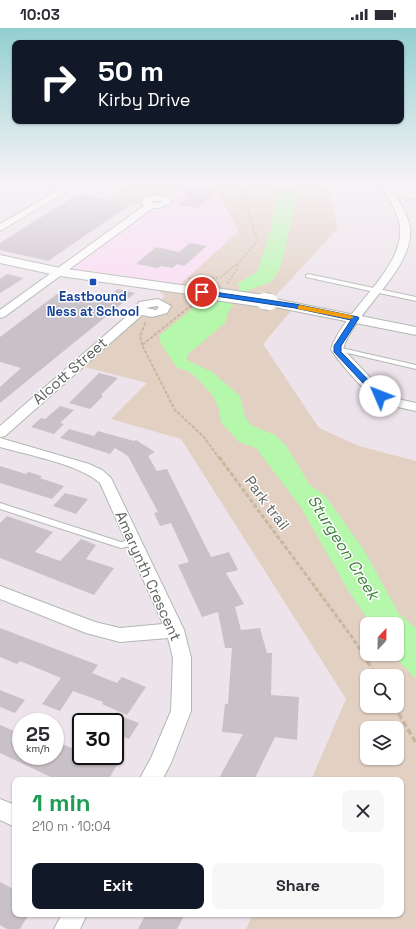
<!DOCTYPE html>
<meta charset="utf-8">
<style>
body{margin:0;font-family:"Space Grotesk",sans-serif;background:#f7f7f7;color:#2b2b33;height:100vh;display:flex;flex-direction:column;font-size:15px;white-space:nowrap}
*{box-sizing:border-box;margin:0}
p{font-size:13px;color:#7c7c81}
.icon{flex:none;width:22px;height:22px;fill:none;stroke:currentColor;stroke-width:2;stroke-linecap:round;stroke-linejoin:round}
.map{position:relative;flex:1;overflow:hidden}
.details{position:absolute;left:12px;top:749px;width:392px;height:140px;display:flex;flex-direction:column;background:#fff;border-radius:8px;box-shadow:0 1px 3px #0004}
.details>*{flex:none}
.top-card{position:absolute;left:12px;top:12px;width:392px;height:84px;border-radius:8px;box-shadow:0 1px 3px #0004;background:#111827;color:#fff;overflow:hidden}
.needle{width:26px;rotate:22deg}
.tools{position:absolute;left:360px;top:589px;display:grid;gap:8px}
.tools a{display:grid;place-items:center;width:44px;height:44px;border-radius:8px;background:#fff;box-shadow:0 1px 3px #0004;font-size:20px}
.speed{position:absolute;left:12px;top:685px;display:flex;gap:8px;font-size:20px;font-weight:700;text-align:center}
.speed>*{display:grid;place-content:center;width:52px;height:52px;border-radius:50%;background:#fff;box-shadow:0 1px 3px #0004;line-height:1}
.speed small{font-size:10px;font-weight:400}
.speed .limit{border:2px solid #111;border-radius:6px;background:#fff;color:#111}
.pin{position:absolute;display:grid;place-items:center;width:34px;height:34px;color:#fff;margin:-17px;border:2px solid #fff;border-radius:50%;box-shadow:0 1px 4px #0007}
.me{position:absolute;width:44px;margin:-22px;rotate:314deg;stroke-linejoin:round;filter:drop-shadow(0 0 3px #0008)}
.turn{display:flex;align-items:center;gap:14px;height:84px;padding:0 20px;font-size:18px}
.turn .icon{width:52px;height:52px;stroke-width:2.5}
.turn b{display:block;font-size:28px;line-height:34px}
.round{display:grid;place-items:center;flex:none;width:42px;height:42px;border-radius:8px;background:#f7f7f7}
.summary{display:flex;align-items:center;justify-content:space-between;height:68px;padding:0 20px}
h1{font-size:24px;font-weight:800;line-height:30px;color:#1e9e55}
.action{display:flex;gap:8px;margin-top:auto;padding:8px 20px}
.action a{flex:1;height:46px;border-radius:8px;background:#111827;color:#fff;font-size:16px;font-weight:800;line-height:46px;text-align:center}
.action a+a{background:#f7f7f7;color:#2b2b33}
.status{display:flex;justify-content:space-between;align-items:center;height:28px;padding:0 20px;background:#fff;direction:ltr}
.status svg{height:11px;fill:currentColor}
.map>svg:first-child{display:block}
.commercial{fill:#fadcf4}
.green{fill:#e2d0c3;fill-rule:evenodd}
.water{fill:#b5f7ab}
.building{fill:#c9c1c8}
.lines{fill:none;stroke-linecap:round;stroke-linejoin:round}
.service-casing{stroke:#b1b8b2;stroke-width:2}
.minor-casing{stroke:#b1b8b2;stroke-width:2}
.tertiary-casing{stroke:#b1b8b2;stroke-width:2}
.path-far3{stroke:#c5b99e;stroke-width:1.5;stroke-dasharray:2.5 1.5;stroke-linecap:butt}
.path-far2{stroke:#c5b99e;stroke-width:2;stroke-dasharray:3.5 1.5;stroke-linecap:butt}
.path-far1{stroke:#c5b99e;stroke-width:3;stroke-dasharray:4.5 2;stroke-linecap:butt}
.path{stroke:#c5b99e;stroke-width:3.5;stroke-dasharray:6 3;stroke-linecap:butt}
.service{fill:#fff;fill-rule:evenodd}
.minor{fill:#fff;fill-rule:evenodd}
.tertiary{fill:#fff;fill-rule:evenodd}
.tertiary-bridge-far1-casing{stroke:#b1b8b2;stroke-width:14;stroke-linecap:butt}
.tertiary-bridge-casing{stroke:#b1b8b2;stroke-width:18;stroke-linecap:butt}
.tertiary-bridge-far1{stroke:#fff;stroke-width:12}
.tertiary-bridge{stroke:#fff;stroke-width:16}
.route{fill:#1a73e8;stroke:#114b97}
.slow{fill:#f59e0b}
.transit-dot{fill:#1a4fb4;stroke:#fff;stroke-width:1.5}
.labels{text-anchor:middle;stroke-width:3;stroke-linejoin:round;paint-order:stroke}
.far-transit-label{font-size:13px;font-weight:bold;fill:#164399;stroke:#fff}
.street-label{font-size:15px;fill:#5c635c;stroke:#fff}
.water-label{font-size:16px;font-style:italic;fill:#3e7e3a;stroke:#fff}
</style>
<div class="status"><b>10:03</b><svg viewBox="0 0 49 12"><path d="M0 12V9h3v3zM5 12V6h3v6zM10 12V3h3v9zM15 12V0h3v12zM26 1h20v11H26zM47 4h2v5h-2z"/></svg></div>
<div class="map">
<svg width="416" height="901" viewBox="0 0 416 901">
<rect width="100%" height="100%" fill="#ede4eb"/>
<path class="commercial" d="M180,155H212L239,203L176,260L60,244Z"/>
<path class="green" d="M132,155H184H180L162,170L169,173L150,179L108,171Z
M212,155H326L338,200L270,274L295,278L263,316L319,400L359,418L416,433V901H246L253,886H401V752H311L346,671L181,411L111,391L147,355L77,337L141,282L158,274L165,268L158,262L176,260L239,203ZM367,596H397V626H367ZM367,648H397V678H367ZM367,700H397V730H367Z"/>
<path class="water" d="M278,155H298L293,188L280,241L271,254L249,262L229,273L233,278L229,282L225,295L187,327V332L212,344L240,368L245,389L251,397L275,407L287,419L309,456L326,469L364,522L399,586L416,600V651L392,626H397V596H371L349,564L300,478L256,420L239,414L221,394L219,381L213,368L199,352L188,343L177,340L160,314L159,308L193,280L221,272L240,261L237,256L257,244L271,201Z"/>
<path class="building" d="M203,155L215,166L197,180L179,177L189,169L179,158Z
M78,166L131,176L48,233L0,222V215Z
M190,215L207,218L184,238L177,236L173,240L161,238L158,240L136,236L156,219L179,224Z
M7,246L24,250L0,265V251Z
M118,261L135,265L0,375V359L21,340L0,334V309L57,266L97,275Z
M99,345L118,350L101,367L103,368L90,381L69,375Z
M60,378L74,382L60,395L64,396L54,406L31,399L41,390L45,391Z
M69,401L94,408L98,403L134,413L136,412L155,424L148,428L157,443L167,441L211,529L229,524L238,542L226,545L244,576L235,579L241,602L260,600L267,625H272L271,667L299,669L297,712L275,709L254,752H218L243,706L222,704L225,676H228L232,620H225L218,584L202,589L178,537L189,534L171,495L160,498L154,485L158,484L128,428L115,420L110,426L60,410Z
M0,438L26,446L28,444L42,448L40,450L64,458L52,471L0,455Z
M65,465L88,471L76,486L53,478Z
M7,488L53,504L35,524L60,533L81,511L96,517L86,531L114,540L94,567L0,530V495Z
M0,600L98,637L92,645L117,655L122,649L146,659L127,687L102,676L103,674L73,663L60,683L42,676L61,650L20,633L17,636L0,629Z
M0,662L25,672L15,685L0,679Z
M115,686L139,695L129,711L115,705Z
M0,697L21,706V728H55V713L81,724V728H97L117,737L108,752H57L0,725Z
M0,854L15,862V886H29L20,901H7L0,897Z
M146,886H185L177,901H138Z"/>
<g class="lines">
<g class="service-casing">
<path id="service" d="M308,246L416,269V273L306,249V247Z
M337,319L416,337V341L335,322L334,321Z
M0,475L121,514L135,511L138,512L139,514L138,516L121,520L0,481Z"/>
</g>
<g class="minor-casing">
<path id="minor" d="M70,155H80L0,203V196Z
M380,155H388C396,169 407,183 410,199C415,241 355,282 343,321L385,365L398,371L416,375V383C403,380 389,378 377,372C367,366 336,331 331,321C344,282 404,241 400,200C399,184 387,169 380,155Z
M154,167L168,169L172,175L159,180H153L4,289L0,290V282L145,177L142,175L144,170ZM154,173H162L163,174L156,175L151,174Z
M158,271L171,278L167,285L152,289L142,287L5,408L0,409V398L135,281L139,274ZM156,278L159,279L156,282L146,280Z
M0,410L89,436L102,442L111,450L184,602L191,630V683L171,735L162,752H139L151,730L171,683L173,630L168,610L120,614L86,605L0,571V558L95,594L120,600L163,596L100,455C78,436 28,427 0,419Z
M0,771L15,777V799L0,792Z
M62,886H87L80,901H54Z"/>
</g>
<g class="tertiary-casing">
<path id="tertiary" d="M0,227L60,240L202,260L207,261L209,264L207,267L202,268L60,248L0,235Z
M270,270L416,299V307L265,277L263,274L265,271Z"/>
</g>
<path class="path-far3" d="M405,171H416
M176,175L187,167
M188,250L201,251
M208,251L221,249L237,236
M227,256L237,241V236L254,217L257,211L239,155"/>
<path class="path-far2" d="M197,276L188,280L142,317L175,382L204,409L219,430
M142,317L140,308L146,293"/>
<path class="path-far1" d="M219,429L352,609L368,634"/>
<path class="path" d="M367,633L377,648
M394,678L416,715"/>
<use href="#service" class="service"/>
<use href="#minor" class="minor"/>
<use href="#tertiary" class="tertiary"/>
<g class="tertiary-bridge-far1-casing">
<path id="tertiary-bridge-far1" d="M202,264L270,274"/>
</g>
<g class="tertiary-bridge-casing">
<path id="tertiary-bridge" d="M264,273L270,274"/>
</g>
<use href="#tertiary-bridge-far1" class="tertiary-bridge-far1"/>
<use href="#tertiary-bridge" class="tertiary-bridge"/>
</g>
<linearGradient id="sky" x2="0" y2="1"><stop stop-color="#93cfd0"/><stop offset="0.55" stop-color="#f7f3f6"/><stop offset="1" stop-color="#f7f3f6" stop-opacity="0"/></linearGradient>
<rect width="416" height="281" fill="url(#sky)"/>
<path class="route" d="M200,262L295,276L358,289L359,290L341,318V324L384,368L377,370L334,324V318L351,292L295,280L202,266L200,265Z"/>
<path class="slow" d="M300,277L350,287L354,289L350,291L298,281V278Z"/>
<rect class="transit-dot" x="89" y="250" width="8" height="8" rx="2"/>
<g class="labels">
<g class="far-transit-label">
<text x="93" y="273">Eastbound<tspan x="93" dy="15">Ness at School</tspan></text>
</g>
<g class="street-label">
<text transform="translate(70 343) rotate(-41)" y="5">Alcott Street</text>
<text transform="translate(267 475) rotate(53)" y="5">Park trail</text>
<text transform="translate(148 548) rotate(66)" y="5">Amarynth Crescent</text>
</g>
<g class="water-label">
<text transform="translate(344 519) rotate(58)" y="6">Sturgeon Creek</text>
</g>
</g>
</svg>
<div class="tools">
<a><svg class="needle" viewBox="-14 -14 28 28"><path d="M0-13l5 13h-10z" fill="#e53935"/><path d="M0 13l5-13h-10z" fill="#7c7c81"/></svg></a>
<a><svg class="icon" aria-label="search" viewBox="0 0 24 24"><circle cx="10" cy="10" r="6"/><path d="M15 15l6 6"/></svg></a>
<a><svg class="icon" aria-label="layers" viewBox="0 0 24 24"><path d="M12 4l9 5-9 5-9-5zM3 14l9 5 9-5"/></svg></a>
</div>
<div class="speed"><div>25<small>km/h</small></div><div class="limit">30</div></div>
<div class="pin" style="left:202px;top:264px;background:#d93025"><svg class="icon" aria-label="arrive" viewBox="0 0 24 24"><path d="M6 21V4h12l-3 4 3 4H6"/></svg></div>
<svg class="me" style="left:380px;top:368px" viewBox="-20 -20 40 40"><circle r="19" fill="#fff"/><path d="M0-13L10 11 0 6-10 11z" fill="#1a73e8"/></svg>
<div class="top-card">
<div class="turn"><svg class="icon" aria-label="right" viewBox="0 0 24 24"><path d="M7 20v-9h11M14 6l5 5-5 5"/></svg><div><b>50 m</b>Kirby Drive</div></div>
</div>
<section class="details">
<div class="summary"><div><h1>1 min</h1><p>210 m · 10:04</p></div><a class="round"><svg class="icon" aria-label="close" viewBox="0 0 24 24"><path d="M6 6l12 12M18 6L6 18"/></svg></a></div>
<div class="action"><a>Exit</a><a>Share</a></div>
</section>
</div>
